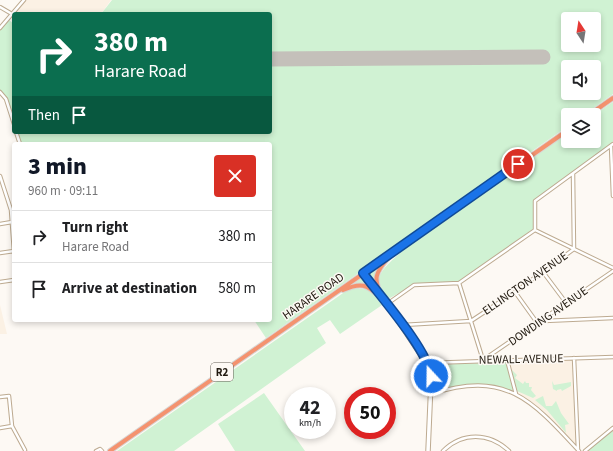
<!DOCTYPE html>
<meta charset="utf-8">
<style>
body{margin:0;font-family:"Source Sans 3",sans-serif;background:#f2f2f2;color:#202124;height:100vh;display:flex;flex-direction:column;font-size:15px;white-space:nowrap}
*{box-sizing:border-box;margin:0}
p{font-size:13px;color:#757577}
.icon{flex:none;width:22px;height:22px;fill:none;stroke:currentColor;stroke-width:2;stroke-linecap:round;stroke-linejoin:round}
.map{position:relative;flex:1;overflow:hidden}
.details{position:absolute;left:12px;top:142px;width:260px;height:180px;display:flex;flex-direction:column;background:#fff;border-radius:4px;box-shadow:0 2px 6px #0003}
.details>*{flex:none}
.hud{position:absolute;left:12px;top:12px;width:260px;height:122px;border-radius:4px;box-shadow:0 2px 6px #0003;background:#0b6e4f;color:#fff;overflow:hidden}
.needle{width:26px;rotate:348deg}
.fabs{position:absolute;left:561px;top:12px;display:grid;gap:8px}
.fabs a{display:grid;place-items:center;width:40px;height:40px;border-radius:4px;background:#fff;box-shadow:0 2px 6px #0003;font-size:20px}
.speed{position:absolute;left:284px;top:387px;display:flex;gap:8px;font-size:20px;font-weight:700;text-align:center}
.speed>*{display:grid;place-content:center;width:52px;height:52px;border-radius:50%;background:#fff;box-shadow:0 2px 6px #0003;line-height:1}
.speed small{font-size:10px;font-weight:400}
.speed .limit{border:6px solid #d22;background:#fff;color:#111}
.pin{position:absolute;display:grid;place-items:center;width:34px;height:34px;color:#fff;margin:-17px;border:2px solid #fff;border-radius:50%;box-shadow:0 1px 4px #0007}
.me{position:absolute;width:44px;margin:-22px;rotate:339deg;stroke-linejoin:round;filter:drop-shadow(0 0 3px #0008)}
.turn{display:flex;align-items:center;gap:14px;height:84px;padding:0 16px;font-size:18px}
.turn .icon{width:52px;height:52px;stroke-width:2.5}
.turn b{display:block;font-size:28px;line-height:34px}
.then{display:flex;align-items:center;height:38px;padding:0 16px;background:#0003;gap:8px;font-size:15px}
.round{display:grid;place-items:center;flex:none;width:42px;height:42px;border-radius:4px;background:#f2f2f2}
.overview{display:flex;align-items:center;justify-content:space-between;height:68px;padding:0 16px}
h1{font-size:24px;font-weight:800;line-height:30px;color:#111827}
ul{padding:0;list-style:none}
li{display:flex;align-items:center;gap:12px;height:52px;padding:0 16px;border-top:1px solid #e0e0e0}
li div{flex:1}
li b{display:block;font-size:15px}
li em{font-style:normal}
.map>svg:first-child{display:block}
.built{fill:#fbf1e4}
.green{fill:#d0f2d3;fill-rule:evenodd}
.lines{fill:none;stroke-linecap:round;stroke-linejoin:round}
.runway{stroke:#c4c0ba;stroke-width:15}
.minor-casing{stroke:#bdaa90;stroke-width:4.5}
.secondary-casing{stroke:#bdaa90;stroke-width:5.5}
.trunk-casing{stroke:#d7d6d4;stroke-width:6}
.minor{stroke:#fff;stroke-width:2.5}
.secondary{stroke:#fff;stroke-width:3.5}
.trunk{stroke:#f4926f;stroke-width:4}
.route-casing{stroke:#114b97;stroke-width:10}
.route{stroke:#1a73e8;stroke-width:7}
.labels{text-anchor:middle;stroke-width:3;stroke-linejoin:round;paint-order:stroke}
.shield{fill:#fdf9f4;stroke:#635d54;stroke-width:1}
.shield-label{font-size:11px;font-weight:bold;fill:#211a10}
.street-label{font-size:12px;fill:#211a10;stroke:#fdf9f4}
</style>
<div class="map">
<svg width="613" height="451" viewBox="0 0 613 451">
<rect width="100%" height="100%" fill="#fdf9f4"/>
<path class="built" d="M26,0H111L101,14H14Z
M0,305L7,334H0Z
M574,359L578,449L534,404L516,393L507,360Z"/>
<path class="green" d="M112,0H613V94L584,115H568V126L266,338L254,320H270V144H22L18,132H270V14H101ZM568,19H594V45H568ZM568,67H594V93H568Z
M9,20L14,24V120L6,97L0,91V30Z
M613,102V144L534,200L533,229L459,282L415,284L390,298C362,282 390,263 403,250L568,133V141H594V115Z
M382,263L375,284L368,274Z
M364,276L372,287L369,286H350Z
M355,288L370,290L382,305L340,334L330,320L317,328L326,343L174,451H117L346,291Z
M507,362L515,393C486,384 462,384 434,392V376L432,367L434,365Z
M510,368L517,375L515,378L523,384L525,381L526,383H529V387H532L531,390L536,396L533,398L517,391Z
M552,381L554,385L571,382V386L562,391L561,389L557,390V391L553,389Z
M264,393L305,451H235L218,424Z
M543,396L546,406H552L556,401L561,413L569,424L565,425L566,433L547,410L535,400Z
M613,429V451H588Z"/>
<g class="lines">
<path class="runway" d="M270,59L543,57"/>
<g class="minor-casing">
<path id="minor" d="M0,7L12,14
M0,28L24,0
M0,92L6,99L14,124
M16,132L20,144
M611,146L613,196
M0,176L11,210L14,252
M0,224L12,222
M535,230L613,268
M0,253L14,251
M543,272L567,304
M0,282L14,280
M459,283L483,360L613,271
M515,292L538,324
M387,304L414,285L459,283L535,230V201L613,144
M544,321L613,318
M403,325L471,321L515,292L574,249L573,174
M574,358L578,450
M507,360L516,394
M428,363L613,357
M430,369L447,389
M431,394C505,370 531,399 579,451
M0,397L9,396L12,426L25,450
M0,428L12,426
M96,451L100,449L102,451
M443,451C462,432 489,432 509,451
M585,451L613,428"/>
</g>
<g class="secondary-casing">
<path id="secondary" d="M365,272L378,290
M381,295L430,369L431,382L428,451"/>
</g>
<g class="trunk-casing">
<path id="trunk" d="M589,115L613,98
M343,290C361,282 367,284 381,298
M382,297C373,279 375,273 388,258
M110,451L568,130"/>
</g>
<use href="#minor" class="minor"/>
<use href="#secondary" class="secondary"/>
<use href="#trunk" class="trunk"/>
</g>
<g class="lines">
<g class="route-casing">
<path id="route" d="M431,376C428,350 380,296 363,273L518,164"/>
</g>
<use href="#route" class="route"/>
</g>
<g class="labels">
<rect class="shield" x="211" y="363" width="22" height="18" rx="3"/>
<g class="shield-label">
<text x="222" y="376">R2</text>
</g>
<g class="street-label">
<text transform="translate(525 283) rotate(-35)" y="4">ELLINGTON AVENUE</text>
<text transform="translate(313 296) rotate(-35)" y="4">HARARE ROAD</text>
<text transform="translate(548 316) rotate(-35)" y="4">DOWDING AVENUE</text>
<text transform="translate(521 359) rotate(-1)" y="4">NEWALL AVENUE</text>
</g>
</g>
</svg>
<div class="fabs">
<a><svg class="needle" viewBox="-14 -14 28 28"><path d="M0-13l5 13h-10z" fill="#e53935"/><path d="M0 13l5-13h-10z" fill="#757577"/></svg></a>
<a><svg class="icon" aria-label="sound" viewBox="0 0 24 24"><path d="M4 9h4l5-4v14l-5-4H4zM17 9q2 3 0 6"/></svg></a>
<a><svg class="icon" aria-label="layers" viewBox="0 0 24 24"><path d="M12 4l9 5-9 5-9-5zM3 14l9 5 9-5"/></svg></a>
</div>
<div class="speed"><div>42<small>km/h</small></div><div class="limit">50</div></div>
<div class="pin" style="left:518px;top:164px;background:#d93025"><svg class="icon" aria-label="arrive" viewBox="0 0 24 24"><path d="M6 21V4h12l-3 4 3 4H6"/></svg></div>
<svg class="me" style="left:431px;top:376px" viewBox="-20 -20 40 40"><circle r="17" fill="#1a73e8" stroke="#fff" stroke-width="3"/><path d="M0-11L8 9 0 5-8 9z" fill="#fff"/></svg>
<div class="hud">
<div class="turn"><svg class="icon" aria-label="right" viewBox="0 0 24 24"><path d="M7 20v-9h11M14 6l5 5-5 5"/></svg><div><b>380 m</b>Harare Road</div></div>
<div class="then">Then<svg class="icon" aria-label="arrive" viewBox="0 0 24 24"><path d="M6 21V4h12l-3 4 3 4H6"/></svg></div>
</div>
<section class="details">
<div class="overview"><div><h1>3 min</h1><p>960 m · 09:11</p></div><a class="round" style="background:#d93025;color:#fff"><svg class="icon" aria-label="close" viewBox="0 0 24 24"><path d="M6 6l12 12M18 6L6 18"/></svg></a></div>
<ul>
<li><svg class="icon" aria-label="right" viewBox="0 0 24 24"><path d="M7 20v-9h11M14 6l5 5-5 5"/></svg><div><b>Turn right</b><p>Harare Road</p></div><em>380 m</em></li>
<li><svg class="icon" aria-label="arrive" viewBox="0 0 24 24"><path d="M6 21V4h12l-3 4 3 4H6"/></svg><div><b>Arrive at destination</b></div><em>580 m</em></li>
</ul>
</section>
</div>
